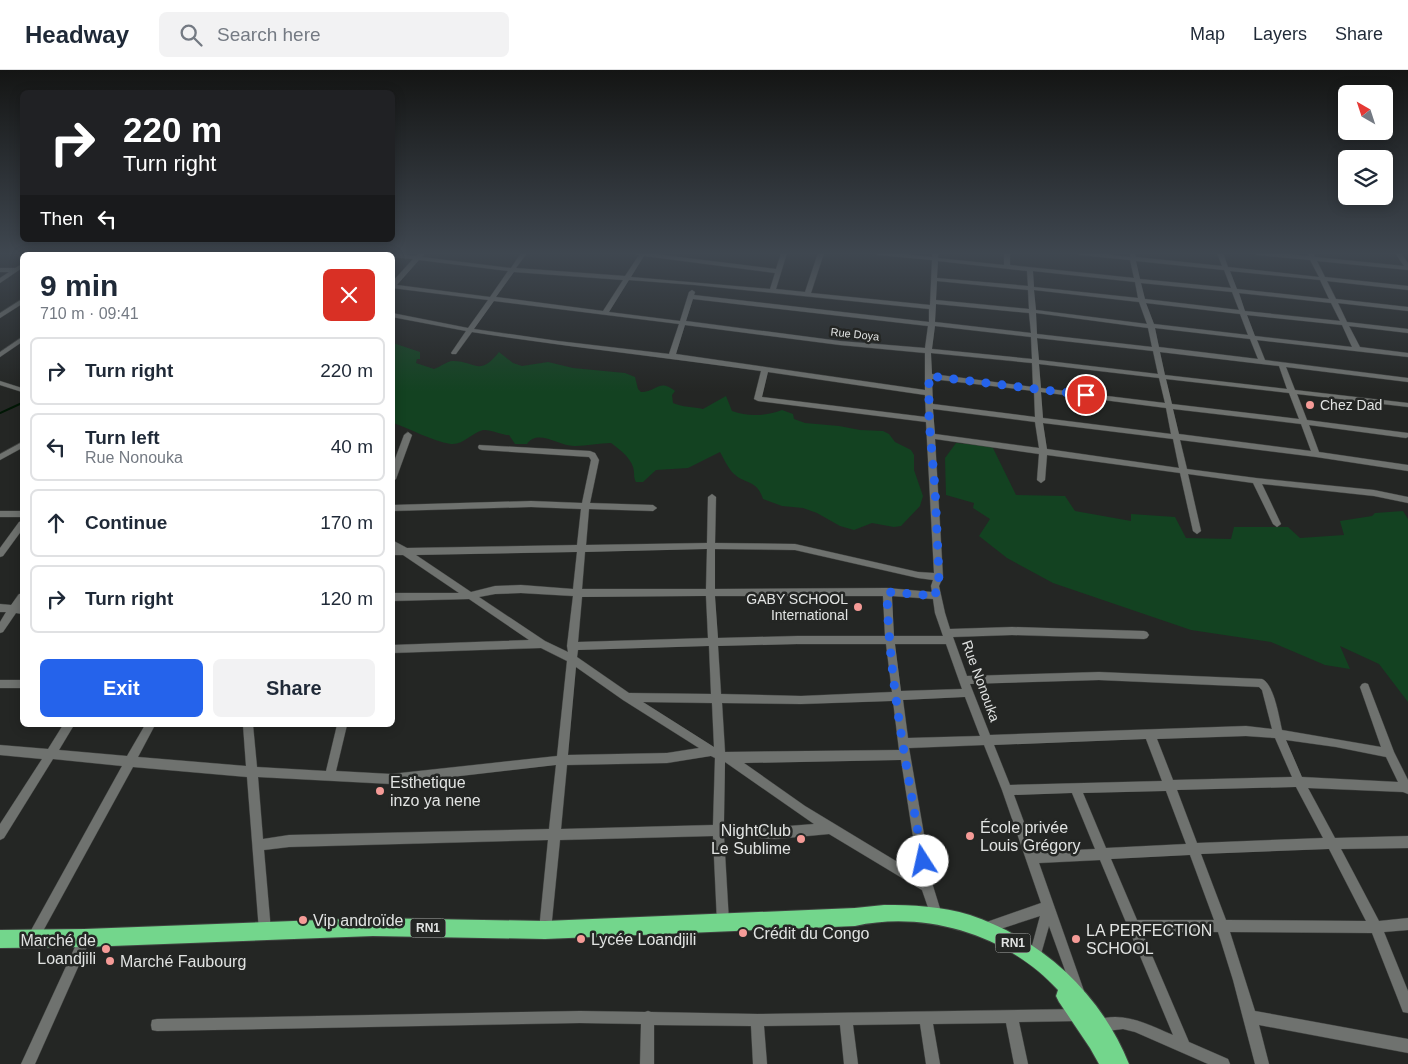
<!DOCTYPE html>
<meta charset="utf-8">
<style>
body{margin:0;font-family:Arial,sans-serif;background:#f2f2f3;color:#1f2937;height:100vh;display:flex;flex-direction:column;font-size:19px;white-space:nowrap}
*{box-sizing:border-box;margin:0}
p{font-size:16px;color:#747a83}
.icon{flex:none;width:28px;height:28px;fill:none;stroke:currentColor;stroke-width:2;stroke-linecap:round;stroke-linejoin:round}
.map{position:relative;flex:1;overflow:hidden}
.details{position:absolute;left:20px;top:182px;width:375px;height:475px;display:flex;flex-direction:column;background:#fff;border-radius:8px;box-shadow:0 2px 12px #0003}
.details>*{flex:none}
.top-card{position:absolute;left:20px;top:20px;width:375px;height:152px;border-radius:8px;box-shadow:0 2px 12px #0003;background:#202124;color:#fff;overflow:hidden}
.needle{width:32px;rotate:321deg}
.buttons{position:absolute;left:1338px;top:15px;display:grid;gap:10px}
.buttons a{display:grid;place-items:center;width:55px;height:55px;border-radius:8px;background:#fff;box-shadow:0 2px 12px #0003;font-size:25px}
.pin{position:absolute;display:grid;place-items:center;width:42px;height:42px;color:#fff;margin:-21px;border:2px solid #fff;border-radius:50%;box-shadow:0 1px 5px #0007}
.me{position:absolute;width:55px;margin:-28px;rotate:350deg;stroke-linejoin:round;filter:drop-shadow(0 0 4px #0008)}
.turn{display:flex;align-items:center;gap:18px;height:105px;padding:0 20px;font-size:22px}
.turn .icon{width:65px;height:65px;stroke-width:2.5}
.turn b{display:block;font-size:35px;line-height:42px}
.then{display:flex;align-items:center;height:48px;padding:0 20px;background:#0003;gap:10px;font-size:19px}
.round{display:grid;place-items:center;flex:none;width:52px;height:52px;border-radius:8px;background:#f2f2f3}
.headline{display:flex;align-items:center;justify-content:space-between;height:85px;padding:0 20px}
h1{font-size:30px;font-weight:600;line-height:38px}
.cta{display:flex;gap:10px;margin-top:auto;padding:10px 20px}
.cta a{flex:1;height:58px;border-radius:8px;background:#2563eb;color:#fff;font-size:20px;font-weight:600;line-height:58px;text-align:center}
.cta a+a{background:#f2f2f3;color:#1f2937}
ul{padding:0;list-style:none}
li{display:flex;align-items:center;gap:15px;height:68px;margin:0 10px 8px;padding:0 10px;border:2px solid #e0e1e3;border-radius:8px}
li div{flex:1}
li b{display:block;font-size:19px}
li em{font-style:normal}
header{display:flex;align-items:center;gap:30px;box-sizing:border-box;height:70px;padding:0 25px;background:#fff;border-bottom:1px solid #e0e1e3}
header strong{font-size:24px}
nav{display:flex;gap:28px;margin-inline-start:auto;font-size:18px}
.search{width:350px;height:45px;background:#f2f2f3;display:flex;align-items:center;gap:12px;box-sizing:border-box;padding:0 18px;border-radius:8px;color:#747a83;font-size:19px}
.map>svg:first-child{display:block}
.green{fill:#134221}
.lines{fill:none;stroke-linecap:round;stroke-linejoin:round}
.stream{stroke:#001705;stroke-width:2}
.minor-casing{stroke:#404240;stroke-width:1}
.highway-casing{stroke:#404240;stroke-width:2}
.minor{fill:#6f726f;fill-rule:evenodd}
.highway{fill:#73d68c;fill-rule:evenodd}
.route{stroke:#2563eb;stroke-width:9;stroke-dasharray:0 16.2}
.poi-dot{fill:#f59b97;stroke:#242624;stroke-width:2}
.labels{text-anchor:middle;stroke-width:5;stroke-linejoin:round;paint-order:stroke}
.far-street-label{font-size:11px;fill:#e1e3e2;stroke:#242624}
.shield{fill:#242624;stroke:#a8aaa9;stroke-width:1}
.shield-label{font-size:12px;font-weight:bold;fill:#e1e3e2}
.poi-label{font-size:14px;fill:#e1e3e2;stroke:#242624;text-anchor:start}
.street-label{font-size:14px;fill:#e1e3e2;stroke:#242624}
.near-poi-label{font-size:16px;fill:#e1e3e2;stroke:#242624;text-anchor:start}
</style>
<header>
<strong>Headway</strong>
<div class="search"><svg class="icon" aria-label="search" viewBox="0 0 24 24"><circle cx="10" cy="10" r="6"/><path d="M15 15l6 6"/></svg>Search here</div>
<nav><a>Map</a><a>Layers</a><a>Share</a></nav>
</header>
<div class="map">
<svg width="1408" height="994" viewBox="0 0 1408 994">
<rect width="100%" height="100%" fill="#242624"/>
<path class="green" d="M393,273L420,282V289H417L416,293L434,299C440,297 448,291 452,291C474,290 479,308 499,282L513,293L522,296L548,292L573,298L625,303L635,307L638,319L641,322C657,322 659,308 675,321L672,325L673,333C681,337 694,337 703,339L726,326L732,341C748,347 766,346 782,340L793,344L794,349L805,353L839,356L860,360L883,361L889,364L895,372L911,380L914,385V400L923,426L920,436L901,456L894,457L872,453L854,460L840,456L817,443L803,438L782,436L763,429C757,409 745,415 733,403C728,398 724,389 720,382L688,398L656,400L643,412H636C633,407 635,403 633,397C630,387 619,379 611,373C599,373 587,376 575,376C560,377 538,358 527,374H515L509,365C502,365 489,359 483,360C471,363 464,375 451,374C431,371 412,359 393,353Z
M956,373L992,376L1016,425L1065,426L1075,441L1131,451V444L1175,447L1186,468L1231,469L1234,457H1288L1300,468L1344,465L1340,451L1372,446L1375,443L1403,441L1408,449V632L1379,594L1340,576L1350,599L1325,595L1271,572L1191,560L1053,513L1007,488L979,466L990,449L973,438L974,433L946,425L945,388Z"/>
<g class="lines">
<path class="stream" d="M305,185L306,183
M0,343L22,333"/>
<g class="minor-casing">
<path id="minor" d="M39,183H46L44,185H37Z
M75,183H88L93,185H79Z
M197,183H203L204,185H198Z
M208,183H214V185H208Z
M254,183H265L261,185H249Z
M375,183H390L416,186L419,183H425L422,187L511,198L521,183H527L516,198L625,206L639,185L631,183H647L776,199L781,183H787L776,219L805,222L818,183H824L811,223L930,235L932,190L878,185L875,183H894L932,187V183H938V188L1004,195V183H1010V195L1134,208L1130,190L1080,185L1077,183H1096L1130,187V183H1134L1136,187L1222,196L1217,183H1223L1228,197L1319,207L1310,190L1257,185L1254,183H1274L1309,186L1307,183H1313L1315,187L1404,196L1395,183H1401L1408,193V200L1317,191L1325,207L1408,216V220L1327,211L1336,229L1408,237V241L1338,233L1347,252L1408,259V263L1349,256L1360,277L1408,283V287L1257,270L1265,290L1408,308V312L1286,297L1295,320L1408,333V337L1297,324L1307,350L1408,363V367L1406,368L1309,355L1319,382L1408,395V401L1316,387L1180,370L1187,399L1256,408L1374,420L1408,427V433L1374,426L1262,414L1281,454L1277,457L1273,454L1253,413L1188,404L1201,461L1197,464L1193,461L1180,403L1047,385L1045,410L1041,413L1037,410L1039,384L935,369L943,507L939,516L945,543L950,559L1012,557L1144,561L1147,562L1149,565L1147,568L1144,569L1012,565L953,567L967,606L1099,602L1262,609C1274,614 1279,647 1282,660L1381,677L1360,617L1362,614L1365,613L1368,614L1394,682L1408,710V724L1403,722L1308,718L1335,768L1408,766V778L1341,779L1379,851L1408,848V860L1384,862L1408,921V943L1403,942L1372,863L1230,862L1255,941L1408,969V983L1259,955L1269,994H1255L1233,910L1218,862H1142L1189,972L1228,989L1230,994H1208L1135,962L1123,959L1099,962L1094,961L1093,956L1094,951C1122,940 1147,954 1173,965L1100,790L1039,793L1084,921L1082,925L1078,927L1074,925L1049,856L1039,891L1035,893L1031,891L1029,887L1040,846L985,864L981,862L979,858L981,854L1041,833L1002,720L984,675L909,678L933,816L942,845L940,849L936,851L932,849L922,820L829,764L776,769L724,766L729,852L727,856L723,858L719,856L717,852L713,766L560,770L551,860L549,864L545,866L541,864L539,860L548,770L289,777L264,780L271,861L269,865L265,867L261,865L259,861L247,707L133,697L37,872L33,874L29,872L27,868L29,864L122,696L53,689L4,768L0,770V754L42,689L0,685V675L48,679L63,655H74L59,680L127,686L145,655H155L138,687L246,696L243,655H253L257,697L326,701L337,655H347L336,701L391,704L557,686L567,591L541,578L392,583V575L529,570L469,529L392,531V523H459L403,485H392V479H394L392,478V470L407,478L577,475L581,439L531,437L392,441V435L531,431L582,433L591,390L589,387L482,380L479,379L478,377L479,375L590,381L595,383L599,390L590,433L653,435L657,438L653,441L589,439L586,475L707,473L708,427L712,424L716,427L715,473L795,474L918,502L934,503L926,352L758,331L754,329L761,301C665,287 568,277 472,262L456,284H452L451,283L466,261L392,247V243L468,258L488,230L392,218V212L413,189L392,187V185H380ZM644,186L775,203L770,219L631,207ZM419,190L508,201L490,227L397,215ZM938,191L1027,201L1028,216L937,208ZM1136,191L1224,200L1231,218L1140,209ZM1033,201L1135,212L1138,228L1034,217ZM1230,201L1320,210L1329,229L1237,219ZM514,202L623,210L603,241L496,227ZM629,210L695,215L929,239V252L694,225L695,222L692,220L689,222L680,251L609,242ZM937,211L1028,220L1029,239L936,230ZM1141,213L1232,222L1239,240L1145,229ZM1034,220L1139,232L1147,254L1036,240ZM1239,223L1331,233L1340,251L1245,241ZM693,229L928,256L925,278L840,271L686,251ZM494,231L679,254L669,284L558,271L474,259ZM1146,233L1240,244L1248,265L1154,254ZM936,234L1029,243L1031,263L935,252ZM1036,243L1148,258L1152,277L1037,264ZM1247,245L1342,255L1352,277L1255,266ZM685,255L840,275L925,283V320L676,284ZM935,256L1031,267L1032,289L932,279ZM1155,258L1250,269L1258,289L1159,277ZM1037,268L1153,281L1158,304L1039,290ZM1160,282L1279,296L1287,319L1165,305ZM931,283L1032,293L1033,317L932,304ZM1039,294L1159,308L1165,333L1041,318ZM768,302L925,325L926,347L762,327ZM932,309L1034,321L1035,347L933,334ZM1166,309L1289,323L1299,349L1172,334ZM1041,322L1166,338L1171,364L1043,348ZM933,339L1035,352L1039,378L935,364ZM1173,339L1301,354L1311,381L1179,364ZM1043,353L1173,369L1179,398L1047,379ZM707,479L706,519H582L585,482ZM715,479L795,480L918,508L933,510L931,516L932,522L887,518L715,519ZM577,482L573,519L521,515L495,516L471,522L416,485ZM521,523L573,526L567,576L568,582L545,571L479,527L495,524ZM706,526L708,568L578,572L582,527ZM715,526H883L885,566H797L718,568ZM892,526L933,529L935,543L943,566H894ZM797,574H886L892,622L801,626L721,624L718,576ZM895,574H946L962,619L901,621ZM709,576L711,624L629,623L577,587L578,580ZM576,597L623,630L699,678L667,683L568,685ZM1099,610L1259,617L1262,620L1272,659L1246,656L990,665L970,614ZM965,627L980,666L908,668L903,630ZM893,631L899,680L725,682L722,633L801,634ZM643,632L712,633L714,677ZM1246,666L1275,668L1292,707L1173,710L1157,669ZM1146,669L1162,711L1010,715L994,675ZM1286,670L1336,677L1386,687L1398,712L1302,707ZM711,686L715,688L713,755L561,759L567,695L667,693ZM901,690L919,805L805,736L744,693ZM725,692L814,754L776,757L724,755ZM556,695L549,759L289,765L263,769L258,707L391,714ZM1296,717L1323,768L1197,773L1177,720ZM1166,721L1186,774L1106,778L1083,723ZM1072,723L1095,779L1035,782L1014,725ZM1329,779L1366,851L1226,850L1201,784ZM1190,785L1214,850H1137L1111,789Z
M22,194V198L0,213V208L9,202H0V198H15Z
M22,229V234L0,248V243Z
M22,267V272L0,287V282Z
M0,311L22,318V322L0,315Z
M408,362L412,365L396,409L392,412V397L404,365Z
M22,372V378L0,390V384Z
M0,441H22V447H0Z
M22,451V460L3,486L0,487V478L19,452Z
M19,524H22V534L21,536H22V544L16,543L3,562L0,563V552L6,542H0V534L11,535Z
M0,610H22V618H0Z
M85,862L89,864L91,868L35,994H21L81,864Z
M1079,939L1084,940L1085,945L1084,950L1079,951L1019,952L1028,994H1014L1006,953L933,954L940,994H926L920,954L853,955L858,994H844L840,955L764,956L767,994H753L751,956L654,955V994H640L641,954L580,953L157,961L152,960L151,955L152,950L157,949L580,941L645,942L648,941L651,942L757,944Z"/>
</g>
<g class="highway-casing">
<path id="highway" d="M884,835C912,835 942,836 970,845C1042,869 1101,924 1129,994H1099L1090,978L1059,932L1056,926L1058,920C1009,866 927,840 855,856L545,869L373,866L85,877L0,878V860L85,859L373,848L545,851L855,838Z"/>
</g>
<use href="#minor" class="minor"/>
<use href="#highway" class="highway"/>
</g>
<linearGradient id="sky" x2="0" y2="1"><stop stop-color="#141514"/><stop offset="0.57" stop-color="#3f4750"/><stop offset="1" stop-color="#3f4750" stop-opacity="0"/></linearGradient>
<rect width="1408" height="322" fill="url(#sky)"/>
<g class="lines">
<path class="route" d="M923,791C908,703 889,612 887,522L936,526L935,516L939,507L935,418L929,350V306L1086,325"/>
</g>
<g class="poi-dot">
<circle cx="1310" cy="335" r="5"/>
<circle cx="858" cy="537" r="5"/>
<circle cx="380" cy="721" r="5"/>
<circle cx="970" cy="766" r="5"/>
<circle cx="801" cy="769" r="5"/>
<circle cx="303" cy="850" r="5"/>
<circle cx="743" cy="863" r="5"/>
<circle cx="581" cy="869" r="5"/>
<circle cx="1076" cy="869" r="5"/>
<circle cx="106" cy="879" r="5"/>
<circle cx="110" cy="891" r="5"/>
</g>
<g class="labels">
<g class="far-street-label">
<text transform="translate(855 264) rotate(6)" y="4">Rue Doya</text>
</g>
<g class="shield">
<rect x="410.5" y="848.5" width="35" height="19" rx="4"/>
<rect x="995.5" y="863.5" width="35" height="19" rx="4"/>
</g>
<g class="shield-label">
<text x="428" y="862">RN1</text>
<text x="1013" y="877">RN1</text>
</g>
<g class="poi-label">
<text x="1320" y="340">Chez Dad</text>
<text x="848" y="534" text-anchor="end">GABY SCHOOL<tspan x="848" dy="16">International</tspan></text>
</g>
<g class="street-label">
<text transform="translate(981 611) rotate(70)" y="5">Rue Nonouka</text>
</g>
<g class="near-poi-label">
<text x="390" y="718">Esthetique<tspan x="390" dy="18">inzo ya nene</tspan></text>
<text x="980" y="763">École privée<tspan x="980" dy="18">Louis Grégory</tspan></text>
<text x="791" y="766" text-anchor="end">NightClub<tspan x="791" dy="18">Le Sublime</tspan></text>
<text x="313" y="856">Vip androïde</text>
<text x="1086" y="866">LA PERFECTION<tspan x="1086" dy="18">SCHOOL</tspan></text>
<text x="753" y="869">Crédit du Congo</text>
<text x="591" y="875">Lycée Loandjili</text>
<text x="96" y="876" text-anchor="end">Marché de<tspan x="96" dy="18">Loandjili</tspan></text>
<text x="120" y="897">Marché Faubourg</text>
</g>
</g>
</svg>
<div class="buttons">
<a><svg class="needle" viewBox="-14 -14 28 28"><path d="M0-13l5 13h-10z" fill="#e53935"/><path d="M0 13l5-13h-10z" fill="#747a83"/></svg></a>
<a><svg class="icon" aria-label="layers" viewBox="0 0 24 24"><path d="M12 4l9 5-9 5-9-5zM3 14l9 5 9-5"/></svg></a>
</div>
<div class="pin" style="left:1086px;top:325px;background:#d93025"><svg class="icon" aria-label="arrive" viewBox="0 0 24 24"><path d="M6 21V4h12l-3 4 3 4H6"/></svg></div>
<svg class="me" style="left:923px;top:791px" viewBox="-20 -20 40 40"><circle r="19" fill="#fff"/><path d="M0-13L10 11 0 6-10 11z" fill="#2563eb"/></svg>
<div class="top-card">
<div class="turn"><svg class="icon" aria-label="right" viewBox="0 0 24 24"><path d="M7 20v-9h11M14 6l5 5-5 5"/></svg><div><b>220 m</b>Turn right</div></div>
<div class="then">Then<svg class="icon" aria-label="left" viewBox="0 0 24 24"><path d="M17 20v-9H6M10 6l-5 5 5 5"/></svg></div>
</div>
<section class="details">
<div class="headline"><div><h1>9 min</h1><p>710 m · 09:41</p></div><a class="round" style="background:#d93025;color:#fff"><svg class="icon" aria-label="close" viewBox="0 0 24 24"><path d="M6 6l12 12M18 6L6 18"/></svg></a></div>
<ul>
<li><svg class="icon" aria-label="right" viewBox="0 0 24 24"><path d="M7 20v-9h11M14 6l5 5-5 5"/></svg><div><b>Turn right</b></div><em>220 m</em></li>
<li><svg class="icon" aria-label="left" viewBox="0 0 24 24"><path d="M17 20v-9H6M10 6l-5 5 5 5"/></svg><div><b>Turn left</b><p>Rue Nonouka</p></div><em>40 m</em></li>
<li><svg class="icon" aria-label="ahead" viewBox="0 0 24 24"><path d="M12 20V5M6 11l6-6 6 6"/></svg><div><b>Continue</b></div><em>170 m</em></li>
<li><svg class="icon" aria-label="right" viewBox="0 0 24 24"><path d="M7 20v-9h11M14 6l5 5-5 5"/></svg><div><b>Turn right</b></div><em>120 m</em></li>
</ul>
<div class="cta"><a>Exit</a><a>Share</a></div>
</section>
</div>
